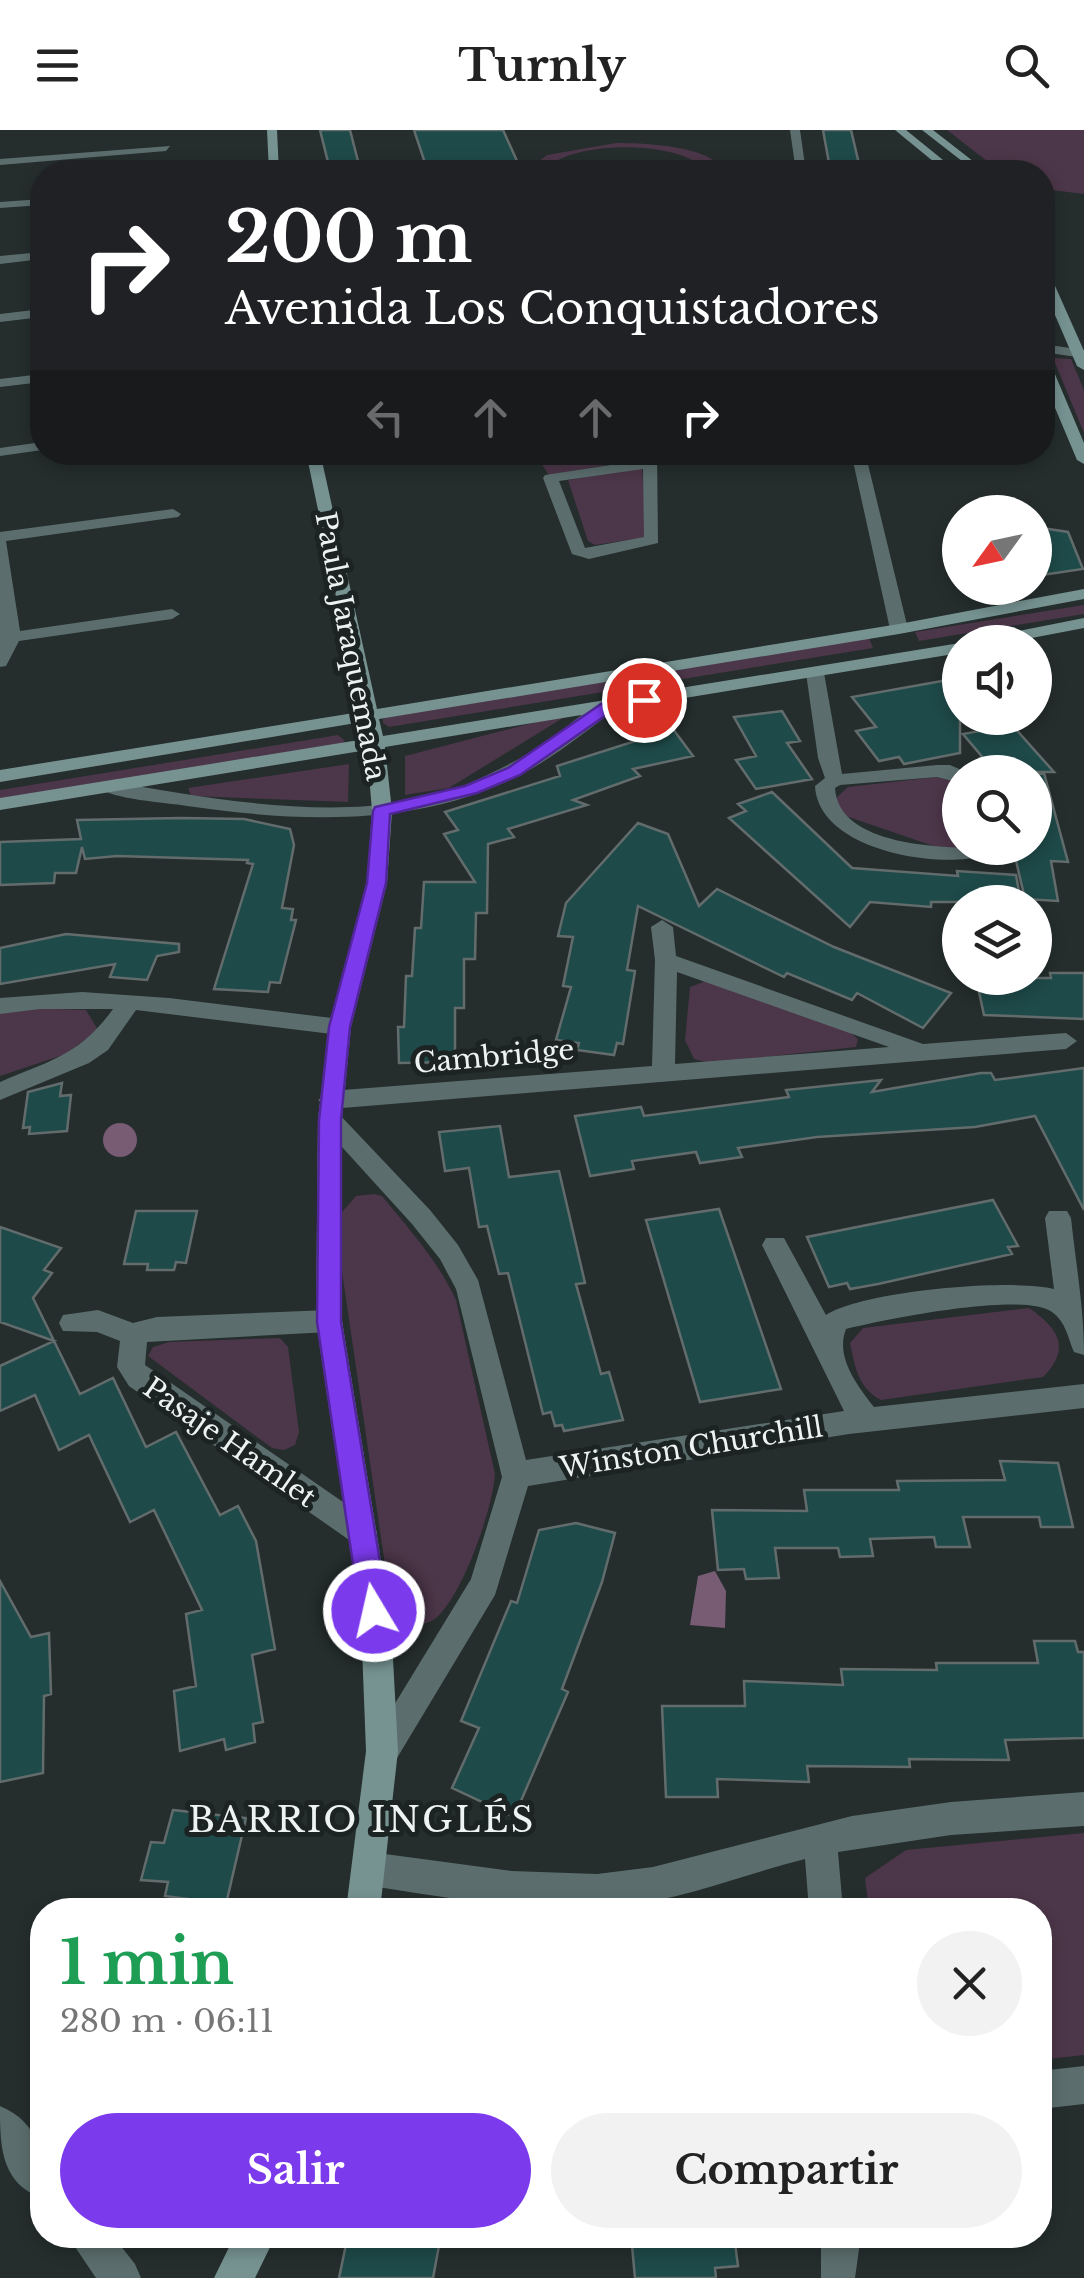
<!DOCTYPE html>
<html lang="es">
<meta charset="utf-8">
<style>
body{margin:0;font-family:"Libre Baskerville",serif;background:#f2f2f2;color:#222;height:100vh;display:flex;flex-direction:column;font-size:38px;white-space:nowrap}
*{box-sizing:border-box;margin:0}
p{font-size:32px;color:#767676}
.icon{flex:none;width:55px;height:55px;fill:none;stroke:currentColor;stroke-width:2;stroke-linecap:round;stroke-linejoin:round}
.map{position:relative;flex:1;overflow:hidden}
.drawer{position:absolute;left:30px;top:1768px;width:1022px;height:350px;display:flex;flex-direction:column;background:#fff;border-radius:40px;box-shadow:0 5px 15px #0003}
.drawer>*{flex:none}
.hud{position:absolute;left:30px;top:30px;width:1025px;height:305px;border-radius:40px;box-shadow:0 5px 15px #0003;background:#202124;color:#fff;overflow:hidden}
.needle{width:65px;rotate:237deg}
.buttons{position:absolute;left:942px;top:365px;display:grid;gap:20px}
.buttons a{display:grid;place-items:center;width:110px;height:110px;border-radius:50%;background:#fff;box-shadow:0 5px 15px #0003;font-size:50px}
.pin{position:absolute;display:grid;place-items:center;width:85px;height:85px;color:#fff;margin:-42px;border:5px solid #fff;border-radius:50%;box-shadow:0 2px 10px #0007}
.me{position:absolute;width:110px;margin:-55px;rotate:351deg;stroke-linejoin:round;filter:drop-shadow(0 0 8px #0008)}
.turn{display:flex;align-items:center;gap:35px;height:210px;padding:0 30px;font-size:45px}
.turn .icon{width:130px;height:130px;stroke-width:2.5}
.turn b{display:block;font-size:70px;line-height:85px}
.lanes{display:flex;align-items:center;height:95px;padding:0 30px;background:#0003;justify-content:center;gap:50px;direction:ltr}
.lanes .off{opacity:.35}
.round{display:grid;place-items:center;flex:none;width:105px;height:105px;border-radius:52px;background:#f2f2f2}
.summary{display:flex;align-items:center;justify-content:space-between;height:170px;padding:0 30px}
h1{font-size:60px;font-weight:700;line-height:75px;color:#1e9e55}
.action{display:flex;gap:20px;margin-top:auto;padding:20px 30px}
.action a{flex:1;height:115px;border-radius:60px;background:#7c3aed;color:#fff;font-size:40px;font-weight:700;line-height:115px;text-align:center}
.action a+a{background:#f2f2f2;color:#222}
header{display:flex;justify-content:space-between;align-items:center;height:130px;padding:0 30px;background:#fff;font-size:45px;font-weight:700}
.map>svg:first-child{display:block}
.green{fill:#4c3649}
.water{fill:#775c73}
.building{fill:#1e4a49;stroke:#636c6c;stroke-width:2.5}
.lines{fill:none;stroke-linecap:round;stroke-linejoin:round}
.street{fill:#5b6e6d;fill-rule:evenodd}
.secondary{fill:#769392;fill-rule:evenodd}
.route{fill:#7c3aed;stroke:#51269a;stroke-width:2.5}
.labels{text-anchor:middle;stroke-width:10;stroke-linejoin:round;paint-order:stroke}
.street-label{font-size:28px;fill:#edf2f2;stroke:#1c2323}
.near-neighbourhood-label{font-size:35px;letter-spacing:2.5px;fill:#edf2f2;stroke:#1c2323}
</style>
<header><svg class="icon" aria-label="menu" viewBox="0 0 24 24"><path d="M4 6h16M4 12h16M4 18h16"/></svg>Turnly<svg class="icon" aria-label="search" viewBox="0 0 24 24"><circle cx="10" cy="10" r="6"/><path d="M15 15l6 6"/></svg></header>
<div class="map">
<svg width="1084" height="2148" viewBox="0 0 1084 2148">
<rect width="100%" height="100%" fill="#252d2d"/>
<path class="green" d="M947,0H1084V64L1043,59L1042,42H1001Z
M616,13C642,13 713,15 724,42H707C684,9 567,9 543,42H525L547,25Z
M1053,228L1071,229L1084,260V303Z
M534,323H647V328L549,345Z
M642,337L647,407L595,415L588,411L568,350Z
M1084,475V484L919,511L915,502Z
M869,508L873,518L389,597L383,593V589L390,586Z
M571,583L449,658L405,665V626Z
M338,605L345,611L339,616L0,671V660Z
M349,634L348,672L191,666L188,658Z
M936,647L952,651L960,687L961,719H942L843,685L835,669L848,657Z
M706,851L850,902L858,909L856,917L710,933L694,929L685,910L690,857Z
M24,878L86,880L98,900L66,924L0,946V881Z
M374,1064L382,1066C409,1099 438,1131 456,1170L495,1344C493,1378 463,1465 436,1488C427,1496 411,1495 399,1492L390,1469L340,1128L342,1082L356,1066Z
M1029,1178C1058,1198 1072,1218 1043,1247L881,1270C858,1258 855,1237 850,1213L863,1198Z
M280,1208L288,1217L299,1302L295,1315L284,1320L272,1318L148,1226L153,1217L169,1212Z
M1084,1703V1925L1040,1930V1780H869L865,1748L906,1720Z"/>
<path class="water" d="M103 1010a17 17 0 1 1 34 0a17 17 0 1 1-34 0Z
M715,1441L726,1461L725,1498L690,1495L698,1446Z"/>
<path class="building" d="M320,0H350L359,35L329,36Z
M414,0H503L517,31L509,32L512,40L428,42Z
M823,0H851L859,34L829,33Z
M1035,397L1068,402L1083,439L1035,446Z
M942,551H956L960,564V623L904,634L899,627L879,631L856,601L876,597L852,567Z
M782,581L800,611L787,613L812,649L756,659L736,630L756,626L734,587Z
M1012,595L1054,642H995L963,604Z
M673,599L693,626L633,639L640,646L573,670L587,675L508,699L514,707L488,714L487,783H476L475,829H464V878H455V932L399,933L398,897H404L406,846H412L415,798H421L424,752H475L444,704L458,700L445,682L560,646L557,636Z
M1044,643L1068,732L1051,731L1058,771L1025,769L1013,718H1035V645Z
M772,662L852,738L958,746L957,741L1016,745L1021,772H931V777L870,772L850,797L729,688L746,681L738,674Z
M181,688L244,689L290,699L294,715L282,778L293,779L291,790H296L280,853L270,852L268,862L214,859L253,734L247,733L248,730L117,726L85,729L82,717L76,743H55L54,753L0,755V712L81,709L77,690Z
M638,693L668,704L699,776L717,759L834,817L951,863L923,898L857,863L852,870L787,843L784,847L638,776L627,840L635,841L623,914L617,913L614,925L577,920L579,913L556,910L571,857L563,856L573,807L558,806L566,773Z
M66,804L179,814V822L157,826L147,850L110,847L115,834L0,854V818Z
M1050,843H1084V889L984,885L976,848H1051Z
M1084,938V1080L1035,986L975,997L817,1007L738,1018L742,1027L700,1033L696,1022L632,1031L634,1039L590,1046L575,986L641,977L644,986L789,967L786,960L881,950L872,962L981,943H991L995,950Z
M62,953L60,966L71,965L67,1001L29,1004L30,997L23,998L28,962Z
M500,996L509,1047L559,1041L585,1153L576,1154L601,1244L609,1242L623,1290L564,1301L562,1295L555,1296L551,1282L543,1284L508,1143L499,1144L487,1096L479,1097L469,1038L445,1041L439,1002Z
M993,1070L1018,1116L1008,1117L1012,1124L878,1154L850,1159L847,1153L829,1157L807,1107Z
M719,1079L781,1259L700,1272L646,1090Z
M136,1081H197L186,1133L176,1132L174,1140H147L148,1134H124Z
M0,1097L61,1118L44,1140L52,1143L33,1168L80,1264L113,1248L146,1317L176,1302L220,1385L238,1376L256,1411L275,1519L252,1525L263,1592L253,1594L255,1612L226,1620L224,1609L180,1621L174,1561L196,1556L186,1484L202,1480L154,1380L130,1392L89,1305L59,1320L35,1265L0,1281V1236L54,1211L0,1192Z
M1000,1331L1058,1333L1073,1397H1041L1039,1387H963L970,1417H936L934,1407L870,1409L873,1426L840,1427L838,1418H775L779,1448L746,1449L744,1439L718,1440L712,1380L807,1381L804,1360H899L897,1351L1005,1350Z
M576,1393L615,1403L602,1452L562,1559L568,1562L514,1687L452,1658L479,1598L461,1591L511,1471L517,1473L539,1400Z
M0,1451L31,1507L49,1503L51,1564L44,1566L43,1643L0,1652Z
M1034,1511H1075L1078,1522H1084V1608L1005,1610L1009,1630L909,1629L910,1637L807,1636L809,1652L717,1649L718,1667H666L662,1576H745L744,1551L843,1555L841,1539L937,1540L936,1533H1038Z
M173,1680L246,1688L226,1774L165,1766L168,1752L141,1750L151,1712L164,1713Z
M348,2105H441L433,2148H339Z
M631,2105H734L738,2136L715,2138L716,2148H635Z"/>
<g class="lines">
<path class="street" d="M790,0H800L806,42H796Z
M170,16L166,21L0,35V29Z
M42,69V75L0,78V72Z
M42,122V129L0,134V126Z
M42,179V187L0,192V184Z
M1042,214L1084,220V228L1042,222Z
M42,244V252L0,257V249Z
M42,312V320L0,326V318Z
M643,322H657L658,413L589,429L572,424L543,348L545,345L643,330ZM643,339L644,407L585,418L559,351Z
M851,322H865L908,499L905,503L890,499Z
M173,379L181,384L178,387L6,411L20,501L172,479L180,484L172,489L19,511L6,536L0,537V402Z
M815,538L824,543L842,644L937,635H950L966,642H960V653L937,647L840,655L835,658C838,717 945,718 987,718L983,726C934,739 818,719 815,656L825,648L818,628L806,543Z
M610,570L619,575L616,579C586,601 556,626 522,644C419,698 299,692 187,676C165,672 113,670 98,657L108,651C217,670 368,699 472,652C498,640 523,628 547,612C566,599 587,576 610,570Z
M662,790L673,797L676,826L923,914L1066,903L1077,911L1066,919L330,979L318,970L330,961L652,936L655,830L651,797ZM677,842L889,917L675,934Z
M82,862L169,868L340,889L351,897L340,905L136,880L108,920L89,933L0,970V952C51,930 80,925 113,879H40L0,884V868Z
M330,980L338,983L430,1080L458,1115L478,1150L526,1330L844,1281L762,1115L766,1108H784L826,1185C863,1161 1011,1148 1054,1159L1045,1088L1049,1081H1067L1071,1088C1076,1135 1084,1178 1084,1225L1074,1222C1068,1208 1066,1192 1052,1182C1022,1161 883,1190 846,1199C835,1227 857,1255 874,1277L1084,1254V1278L849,1304L528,1356L495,1465L394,1633L382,1637L370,1633L366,1621L471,1449L502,1347L456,1159L440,1129L412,1094L322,995L318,989L322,983Z
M98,1180L133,1193L157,1187L329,1180L338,1183L342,1191L338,1199L329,1202L147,1212L145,1235L372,1392L377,1402L372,1412L362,1416L352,1412L129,1256L117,1237L120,1211L97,1202L63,1201L59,1193L63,1185Z
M1084,1662V1696L951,1705L838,1722L843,1780H809L805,1729C745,1744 686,1768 625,1776C540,1786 454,1768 370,1756L358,1751L353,1739L358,1727L370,1722L512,1741L597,1744L653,1737L852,1686L951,1672Z
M1084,1936V1974L1040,1979V1941Z
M0,1976C43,1994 42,2029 42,2068C0,2053 0,2014 0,1976Z
M67,2105H112L135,2134L141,2148H96Z
M821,2105H861L855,2148H821Z"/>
<path class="secondary" d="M267,0H277L279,42H269Z
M895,0H906L943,30L934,32Z
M922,0H933L987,42H976Z
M1042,136L1048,140L1084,221V240L1077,236L1042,155Z
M1042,226L1049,230L1084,313V334L1077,330L1042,247Z
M306,322H320L377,579L899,494L1084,459V469L899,504L379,589L383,606L960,513V523L385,617L392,681L387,753L351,897L342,989V1191L391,1492L398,1621L380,1780H346L366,1621L361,1492L316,1191L318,989L329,897L367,753L372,681L367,620L0,680V668L365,609L362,592L0,652V640L360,582Z
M1084,488V498L1011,512H979L988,507Z
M235,2105H276L255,2148H214Z"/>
</g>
<path class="route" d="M644,565L650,566V573L615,579L520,645L477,663L390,684L386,753L350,897L341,990V1192L388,1481L384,1490L374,1494L364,1490L360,1481L317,1192L319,990L329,897L367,753L373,681L375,677L465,656L508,638L604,572Z"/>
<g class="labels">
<g class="street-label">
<text transform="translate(351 516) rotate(79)" y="10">Paula Jaraquemada</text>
<text transform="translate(494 926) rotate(-5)" y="10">Cambridge</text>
<text transform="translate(230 1312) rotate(35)" y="10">Pasaje Hamlet</text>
<text transform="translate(691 1317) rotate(-9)" y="10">Winston Churchill</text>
</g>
<g class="near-neighbourhood-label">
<text x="362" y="1702">BARRIO INGLÉS</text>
</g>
</g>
</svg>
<div class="buttons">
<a><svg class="needle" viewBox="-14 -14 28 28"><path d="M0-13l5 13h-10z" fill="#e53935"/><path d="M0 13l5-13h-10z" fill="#767676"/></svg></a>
<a><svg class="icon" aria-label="sound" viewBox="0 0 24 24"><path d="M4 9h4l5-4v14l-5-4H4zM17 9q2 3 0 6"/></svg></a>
<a><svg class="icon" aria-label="search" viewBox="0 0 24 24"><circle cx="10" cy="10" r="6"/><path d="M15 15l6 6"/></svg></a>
<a><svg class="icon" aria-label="layers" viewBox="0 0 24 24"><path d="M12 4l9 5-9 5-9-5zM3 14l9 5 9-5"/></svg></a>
</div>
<div class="pin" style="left:644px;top:570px;background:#d93025"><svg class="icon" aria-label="arrive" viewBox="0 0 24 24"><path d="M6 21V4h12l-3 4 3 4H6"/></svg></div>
<svg class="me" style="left:374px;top:1481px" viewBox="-20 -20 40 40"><circle r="17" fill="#7c3aed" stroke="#fff" stroke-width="3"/><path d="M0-11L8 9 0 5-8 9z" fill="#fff"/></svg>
<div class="hud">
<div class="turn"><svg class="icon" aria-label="right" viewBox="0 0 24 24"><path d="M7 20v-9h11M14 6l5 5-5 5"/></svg><div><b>200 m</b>Avenida Los Conquistadores</div></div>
<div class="lanes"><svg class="icon off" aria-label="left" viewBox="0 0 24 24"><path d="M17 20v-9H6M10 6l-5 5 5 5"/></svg><svg class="icon off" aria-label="ahead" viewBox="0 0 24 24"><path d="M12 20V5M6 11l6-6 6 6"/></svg><svg class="icon off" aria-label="ahead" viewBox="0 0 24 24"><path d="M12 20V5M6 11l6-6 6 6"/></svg><svg class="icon" aria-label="right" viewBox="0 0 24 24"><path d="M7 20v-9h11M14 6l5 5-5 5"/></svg></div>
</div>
<section class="drawer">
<div class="summary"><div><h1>1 min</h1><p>280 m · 06:11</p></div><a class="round"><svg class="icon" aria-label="close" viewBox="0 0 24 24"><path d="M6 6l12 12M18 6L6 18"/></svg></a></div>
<div class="action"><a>Salir</a><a>Compartir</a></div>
</section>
</div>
